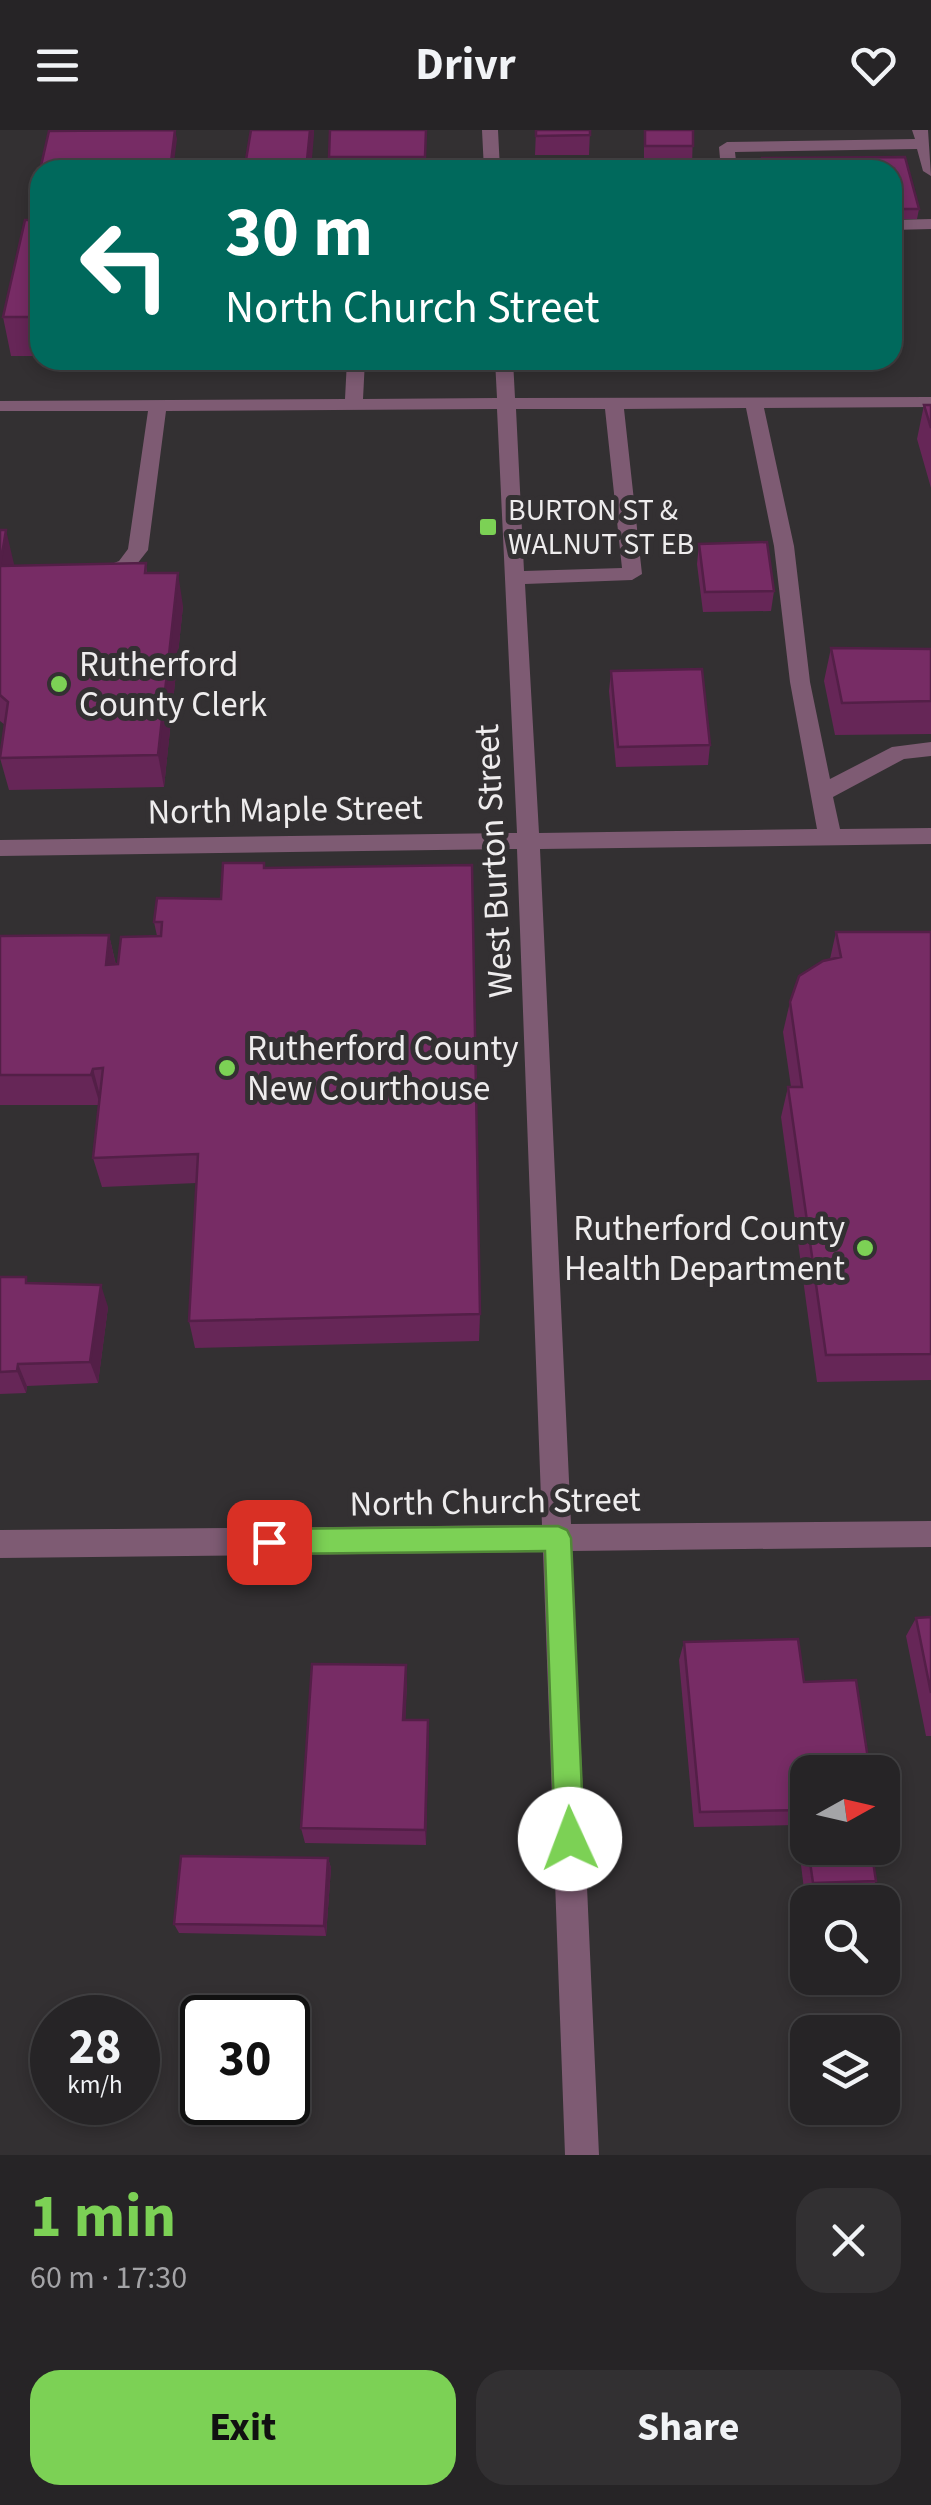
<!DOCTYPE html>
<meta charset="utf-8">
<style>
body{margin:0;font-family:"Source Sans 3",sans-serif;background:#323032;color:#f1f3f6;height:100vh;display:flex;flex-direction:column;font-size:38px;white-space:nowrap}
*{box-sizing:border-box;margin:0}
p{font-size:32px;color:#a4a4a7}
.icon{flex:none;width:55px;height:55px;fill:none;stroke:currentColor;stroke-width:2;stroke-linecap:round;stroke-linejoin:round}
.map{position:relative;height:2025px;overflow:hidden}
.panel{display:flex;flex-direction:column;background:#262426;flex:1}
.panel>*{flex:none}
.top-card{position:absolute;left:30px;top:30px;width:872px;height:210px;border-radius:30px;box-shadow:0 5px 15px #0003,0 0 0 2px #424143;background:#00695c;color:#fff;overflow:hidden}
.needle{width:65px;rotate:82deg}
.buttons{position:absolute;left:790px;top:1625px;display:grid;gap:20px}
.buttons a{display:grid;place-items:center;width:110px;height:110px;border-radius:20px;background:#262426;box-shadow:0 5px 15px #0003,0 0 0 2px #424143;font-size:50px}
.speed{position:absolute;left:30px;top:1865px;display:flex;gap:20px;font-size:50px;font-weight:700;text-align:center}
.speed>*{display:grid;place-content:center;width:130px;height:130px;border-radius:50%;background:#262426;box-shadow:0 5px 15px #0003,0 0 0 2px #424143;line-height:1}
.speed small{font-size:25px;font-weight:400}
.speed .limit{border:5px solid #111;border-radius:15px;background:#fff;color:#111}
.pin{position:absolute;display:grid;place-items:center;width:85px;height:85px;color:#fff;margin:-42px;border-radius:20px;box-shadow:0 5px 15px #0006}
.me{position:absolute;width:110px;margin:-55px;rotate:358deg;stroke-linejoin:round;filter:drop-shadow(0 0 8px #0008)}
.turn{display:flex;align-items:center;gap:35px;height:210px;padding:0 30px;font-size:45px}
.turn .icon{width:130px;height:130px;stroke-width:2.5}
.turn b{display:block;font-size:70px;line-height:85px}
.round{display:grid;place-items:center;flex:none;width:105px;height:105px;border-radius:30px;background:#323032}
.summary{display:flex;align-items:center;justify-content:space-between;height:170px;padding:0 30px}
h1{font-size:60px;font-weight:700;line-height:75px;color:#7cd155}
.primary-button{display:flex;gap:20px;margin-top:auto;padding:20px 30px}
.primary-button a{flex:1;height:115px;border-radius:30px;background:#7cd155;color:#111;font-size:40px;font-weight:700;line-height:115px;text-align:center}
.primary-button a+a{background:#323032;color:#f1f3f6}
header{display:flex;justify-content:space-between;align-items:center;height:130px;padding:0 30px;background:#262426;font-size:45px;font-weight:700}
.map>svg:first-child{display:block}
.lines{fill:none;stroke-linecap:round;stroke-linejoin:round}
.minor{fill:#7e5b73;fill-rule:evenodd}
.wall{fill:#662657}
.shaded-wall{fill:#531f47}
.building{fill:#772c65;stroke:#531f47;stroke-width:2.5}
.route{fill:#7cd155;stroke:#518837;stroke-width:2.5}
.poi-dot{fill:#7cd155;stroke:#333032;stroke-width:4}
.labels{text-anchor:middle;stroke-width:10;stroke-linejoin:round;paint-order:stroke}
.far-poi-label{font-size:30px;fill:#eeeced;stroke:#333032;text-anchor:start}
.poi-label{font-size:35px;fill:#eeeced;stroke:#333032;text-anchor:start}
.street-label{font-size:35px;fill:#eeeced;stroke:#333032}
</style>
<header><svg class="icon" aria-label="menu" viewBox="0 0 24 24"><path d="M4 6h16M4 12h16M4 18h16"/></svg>Drivr<svg class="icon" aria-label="heart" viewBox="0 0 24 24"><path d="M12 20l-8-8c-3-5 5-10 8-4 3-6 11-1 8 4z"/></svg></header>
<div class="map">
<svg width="931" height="2025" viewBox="0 0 931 2025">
<rect width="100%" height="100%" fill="#333032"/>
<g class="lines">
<path class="minor" d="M482,0H498L500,40H484Z
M912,0H928L931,46L923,41L917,19L735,22L737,40H721L719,17L727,12L915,9Z
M931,89V99L892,100V90Z
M347,230H365L363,269L497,268L495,230H513L515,268L931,267V277L764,278L794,416L810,552L830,649L892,617L931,612V626L904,629L833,667L840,699L931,698V714L540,719L571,1394L931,1391V1417L572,1421L599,2025H565L543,1422L0,1428V1400L542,1395L517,719L0,726V710L517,703L497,279L166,281L148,420L133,439L103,453H89V443L119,431L128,419L148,281H0V271L345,269ZM746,278L774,416L790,552L817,699L539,703L525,454L632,450L642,444L624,279ZM516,279H605L622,438L524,441Z"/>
</g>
<path class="wall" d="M426,0L425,40H330L329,27Z
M536,0H590L589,25H535Z
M644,0H693L692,36H644Z
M905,27L919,79L917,89H892V40H760V38L762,28Z
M40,41V77H36L34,67Z
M40,90V226H11L3,187Z
M300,230H353V232L301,233Z
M551,230H604L603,241L551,239Z
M746,230H798L747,234Z
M816,230H866V232L818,234Z
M924,275H931V358L917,309Z
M0,400L14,436L146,433L147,443L183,476L164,657L9,660L0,628L5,595L0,591Z
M699,414L774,461L771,481L703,482L697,434Z
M831,518L931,519V604L835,605L824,551Z
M611,541L710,615L708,635L616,637L609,561Z
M264,738L480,1184L479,1211L195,1218L189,1191L197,1053L102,1057L93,1028L99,975H0V806L109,805L116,835L118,834L157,806L154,792L221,769Z
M836,802H931V1250L817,1252L781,987L788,957H791L783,902L790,872L830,829Z
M0,1147L29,1154L108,1177L98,1253L27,1256L26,1263L0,1264Z
M931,1487V1606H926L906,1506L916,1488Z
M684,1512L804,1552L808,1642V1718H871L876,1751L867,1765L805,1767L796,1695L694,1697L679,1530Z
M407,1552L405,1590H428L426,1715L305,1713L301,1698Z
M328,1728L331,1738L326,1806L179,1803L174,1794Z"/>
<path class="shaded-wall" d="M175,0L177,9L173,40H170Z
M310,0H314V5L311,40H306Z
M6,400L14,434L8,469L0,436Z
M178,443L183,476L164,657L158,625Z
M109,805L116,836L106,835Z
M93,939L101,969L100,975L91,945Z
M101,1155L108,1177L98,1253L90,1232Z
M18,1234L27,1256L26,1263L17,1241Z
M406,1535L407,1552L405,1607L403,1590Z
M428,1590L429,1606L426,1715L425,1700Z
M328,1728L331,1738L326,1806L324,1796Z"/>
<path class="building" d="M175,0L170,40H40L49,1Z
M251,0H310L306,40H223L225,30H246Z
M330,0H426L425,27H329Z
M536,0H590V5L536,6Z
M645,0H693V16H645Z
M905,27L919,79H892V40H763L762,28Z
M40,41V67H34Z
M25,90H40V187H3Z
M924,275H931V298Z
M0,400H6L0,436Z
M767,412L774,461L705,462L699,414Z
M146,433L145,443H178L158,625L0,628L8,572L0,565V436Z
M831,518L931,519V571L842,573Z
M702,539L710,615L618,617L611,541Z
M223,733H264V738L472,735L480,1184L189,1191L198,1024L93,1028L103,938L93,939L91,945H0V806L109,805L106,835L118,834L121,807L161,806L162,792H154L157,768L221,769Z
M836,802H931V1224L826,1225L788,957H802L790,872L799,846L823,831L841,827Z
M0,1147H26V1153L101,1155L90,1232L18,1234L17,1241L0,1242Z
M931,1487V1563L916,1488Z
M798,1509L804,1552L856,1550L870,1642H808V1711L803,1680L700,1682L684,1512Z
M312,1534L406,1535L403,1590H428L425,1700L301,1698Z
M808,1718H871L876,1751L813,1753Z
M181,1726L328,1728L324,1796L174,1794Z"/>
<path class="route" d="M558,1396L567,1400L571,1408L584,1709L580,1719L570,1723L559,1719L555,1709L545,1421L269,1424L260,1420L256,1412L260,1403L269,1399Z"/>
<g class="poi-dot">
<rect x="478" y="387" width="20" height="20" rx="5"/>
<circle cx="59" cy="554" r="10"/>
<circle cx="227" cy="938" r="10"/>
<circle cx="865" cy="1118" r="10"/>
</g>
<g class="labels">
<g class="far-poi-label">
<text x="508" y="390">BURTON ST &amp;<tspan x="508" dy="34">WALNUT ST EB</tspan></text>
</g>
<g class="poi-label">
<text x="79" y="546">Rutherford<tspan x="79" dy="40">County Clerk</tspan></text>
<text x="247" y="930">Rutherford County<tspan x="247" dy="40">New Courthouse</tspan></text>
<text x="845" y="1110" text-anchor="end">Rutherford County<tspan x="845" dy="40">Health Department</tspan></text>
</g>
<g class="street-label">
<text transform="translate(285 679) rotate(-1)" y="12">North Maple Street</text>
<text transform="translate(493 731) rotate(-93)" y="12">West Burton Street</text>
<text transform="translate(495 1371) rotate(-1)" y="12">North Church Street</text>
</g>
</g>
</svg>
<div class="buttons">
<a><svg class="needle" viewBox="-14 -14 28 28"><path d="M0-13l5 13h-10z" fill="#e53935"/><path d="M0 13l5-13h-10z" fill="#a4a4a7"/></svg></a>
<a><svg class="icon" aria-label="search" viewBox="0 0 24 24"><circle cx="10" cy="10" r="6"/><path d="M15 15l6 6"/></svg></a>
<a><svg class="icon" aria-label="layers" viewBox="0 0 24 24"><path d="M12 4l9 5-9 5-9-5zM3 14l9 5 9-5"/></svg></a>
</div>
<div class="speed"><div>28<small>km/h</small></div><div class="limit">30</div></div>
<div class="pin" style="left:269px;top:1412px;background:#d93025"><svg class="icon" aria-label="arrive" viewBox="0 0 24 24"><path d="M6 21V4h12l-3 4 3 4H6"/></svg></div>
<svg class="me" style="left:570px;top:1709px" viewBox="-20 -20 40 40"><circle r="19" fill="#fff"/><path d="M0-13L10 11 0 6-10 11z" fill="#7cd155"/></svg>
<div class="top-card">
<div class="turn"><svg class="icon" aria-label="left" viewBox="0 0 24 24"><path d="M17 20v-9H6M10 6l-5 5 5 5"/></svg><div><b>30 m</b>North Church Street</div></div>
</div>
</div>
<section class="panel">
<div class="summary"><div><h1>1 min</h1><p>60 m · 17:30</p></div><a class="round"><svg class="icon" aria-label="close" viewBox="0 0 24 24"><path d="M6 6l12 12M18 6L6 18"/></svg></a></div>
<div class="primary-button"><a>Exit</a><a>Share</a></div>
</section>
